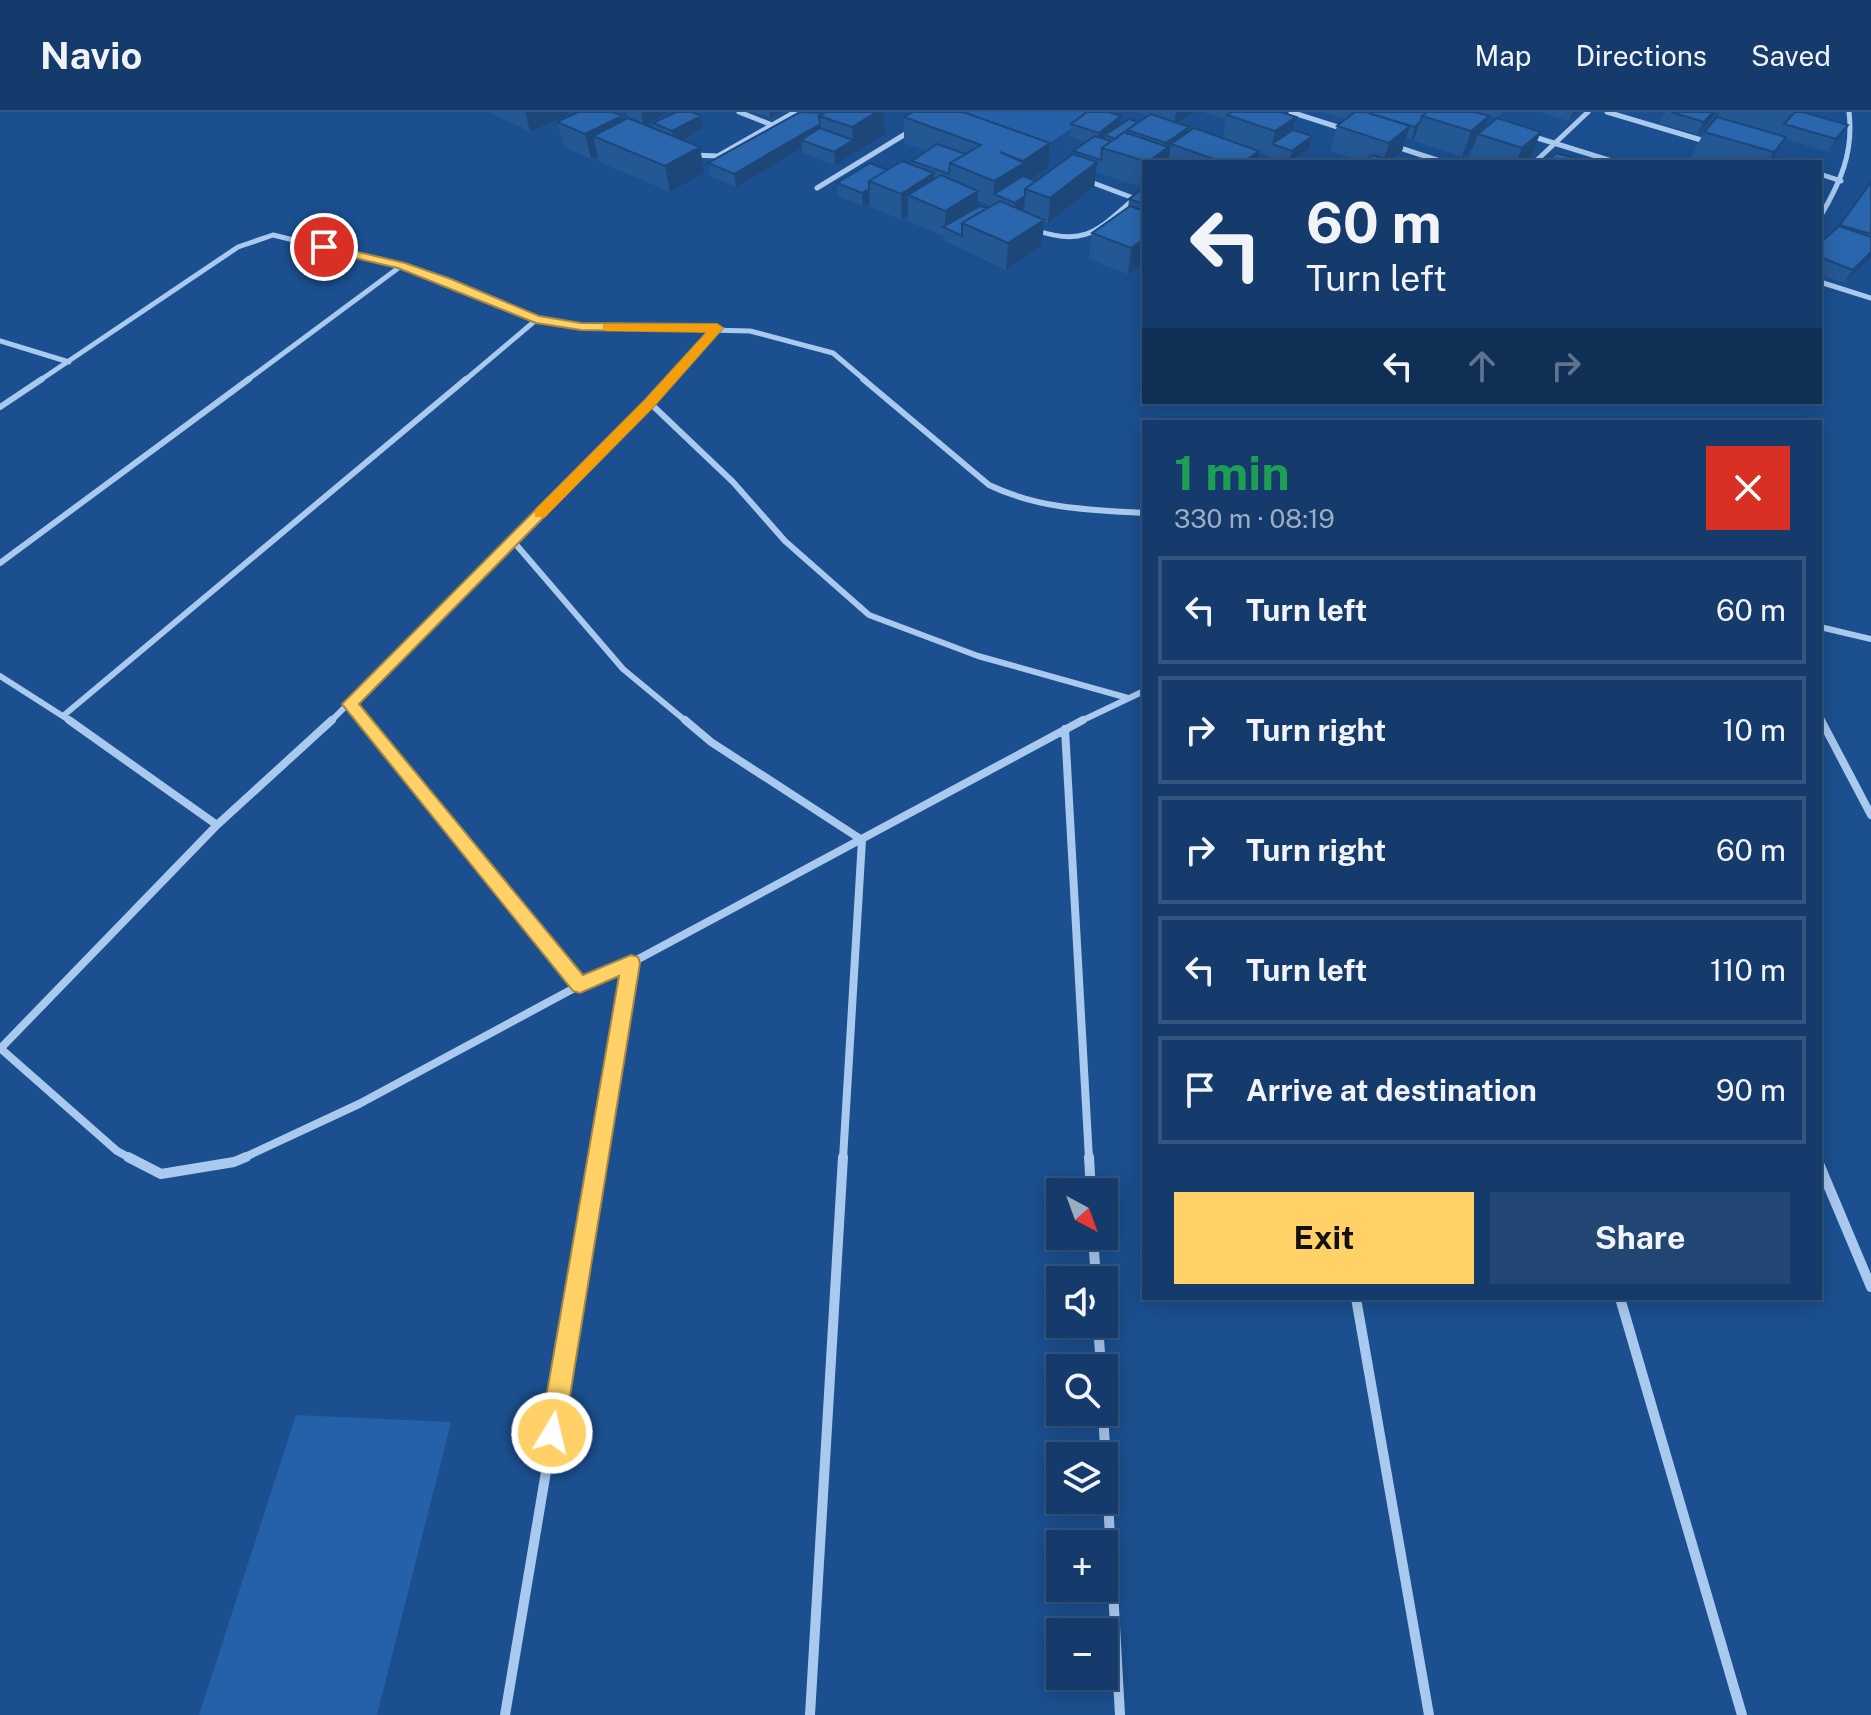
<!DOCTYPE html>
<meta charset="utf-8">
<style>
body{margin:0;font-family:"Public Sans",sans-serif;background:#214673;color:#f1f3f6;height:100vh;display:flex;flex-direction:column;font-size:30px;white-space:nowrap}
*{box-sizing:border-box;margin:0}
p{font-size:26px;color:#9dadc1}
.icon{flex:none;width:44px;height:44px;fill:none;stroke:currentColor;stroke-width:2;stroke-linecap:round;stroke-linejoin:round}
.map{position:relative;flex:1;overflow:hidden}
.side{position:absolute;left:1142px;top:308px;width:680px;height:880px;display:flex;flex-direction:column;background:#143b6b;border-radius:0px;box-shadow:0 4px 20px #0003,0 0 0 2px #33557e}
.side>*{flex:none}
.guide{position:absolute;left:1142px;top:48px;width:680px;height:244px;border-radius:0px;box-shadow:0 4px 20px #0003,0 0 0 2px #33557e;background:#143b6b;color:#f1f3f6;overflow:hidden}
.needle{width:52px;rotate:139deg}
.fabs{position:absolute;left:1046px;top:1066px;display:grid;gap:16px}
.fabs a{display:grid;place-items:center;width:72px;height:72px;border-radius:0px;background:#143b6b;box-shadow:0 4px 20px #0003,0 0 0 2px #33557e;font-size:40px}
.pin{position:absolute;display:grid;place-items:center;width:68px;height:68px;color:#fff;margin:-34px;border:4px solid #fff;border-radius:50%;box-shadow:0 2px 8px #0007}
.me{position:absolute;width:88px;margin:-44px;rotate:9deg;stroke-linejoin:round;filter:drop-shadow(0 0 6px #0008)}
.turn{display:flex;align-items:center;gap:28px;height:168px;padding:0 32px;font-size:36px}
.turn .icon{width:104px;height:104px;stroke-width:2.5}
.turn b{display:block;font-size:56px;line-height:68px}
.lanes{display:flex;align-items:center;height:76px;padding:0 32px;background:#0003;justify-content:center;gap:40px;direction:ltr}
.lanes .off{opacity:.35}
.round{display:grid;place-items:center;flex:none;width:84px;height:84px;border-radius:0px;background:#214673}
.headline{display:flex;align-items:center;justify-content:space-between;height:136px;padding:0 32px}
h1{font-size:48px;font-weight:700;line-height:60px;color:#1e9e55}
.primary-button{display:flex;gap:16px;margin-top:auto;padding:16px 32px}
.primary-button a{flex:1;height:92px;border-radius:0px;background:#ffd166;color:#111;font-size:32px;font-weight:700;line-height:92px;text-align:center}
.primary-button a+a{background:#214673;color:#f1f3f6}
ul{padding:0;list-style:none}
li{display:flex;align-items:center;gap:24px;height:108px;margin:0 16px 12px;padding:0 16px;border:4px solid #33557e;border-radius:0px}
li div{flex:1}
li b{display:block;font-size:30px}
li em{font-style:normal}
header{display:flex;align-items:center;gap:48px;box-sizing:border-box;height:112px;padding:0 40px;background:#143b6b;border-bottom:2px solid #33557e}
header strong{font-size:38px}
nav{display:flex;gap:44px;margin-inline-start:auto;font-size:28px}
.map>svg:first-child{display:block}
.green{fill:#2461a8}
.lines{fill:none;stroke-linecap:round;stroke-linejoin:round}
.minor-far3{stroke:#a9c9ee;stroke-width:5}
.minor-far2{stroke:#a9c9ee;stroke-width:6}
.minor-far1{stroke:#a9c9ee;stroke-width:8}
.minor{stroke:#a9c9ee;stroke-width:10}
.wall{fill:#245895;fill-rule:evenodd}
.shaded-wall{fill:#1d4779}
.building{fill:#2a66ad;stroke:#1d4779;stroke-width:2}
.route{fill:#ffd166;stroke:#a68842;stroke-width:2}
.slow{fill:#f59e0b}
</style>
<header>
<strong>Navio</strong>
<nav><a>Map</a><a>Directions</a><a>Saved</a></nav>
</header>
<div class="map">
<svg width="1871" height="1603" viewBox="0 0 1871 1603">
<rect width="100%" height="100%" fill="#1b4f8f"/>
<path class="green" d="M955,0H1086L1092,2L1034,42Z
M296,1303L451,1310L377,1603H199Z"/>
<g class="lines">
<path class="minor-far3" d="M739,0L772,13
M1291,0L1347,18
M1607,0L1708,30
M1528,23L1615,50
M1394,34L1443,50
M692,43L718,44L795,0
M1535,50L1588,0
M1820,62L1841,69
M1088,69L1144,90
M817,76L912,18
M1820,105C1840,71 1854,41 1849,0
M1035,118C1085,135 1097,119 1134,87
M1820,170L1871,186
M0,229L69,250
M39,269L238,135L273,123L401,154L469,177L536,208L581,215L750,219L833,241L866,269
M246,269L401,154
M464,269L536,208
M670,269L717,216"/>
<path class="minor-far2" d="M863,267L989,373C1039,397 1090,398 1144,401
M650,291L733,370L785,429L869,503L978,544L1128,586
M0,295L42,267
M513,429L623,557L687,610
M0,451L249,267
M1820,515L1871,527
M0,564L72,610
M350,592L365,610
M63,604L466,267
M1820,607L1822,610
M330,610L672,267
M1079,610L1144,579"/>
<path class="minor-far1" d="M69,608L217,713
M363,608L580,873
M685,608L711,630L862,728L843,1047
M1821,608L1871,703
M1065,617L1089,1047
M0,936L117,1039L132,1047
M0,937L217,713L332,608
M241,1047L359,992L580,873L631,851L1083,608
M598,1047L631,851"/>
<path class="minor" d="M128,1045L161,1062L234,1050L246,1045
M1089,1045L1091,1080
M1820,1054L1871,1175
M1093,1124L1096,1168
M1356,1186L1429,1603
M1620,1186L1742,1603
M1098,1212L1101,1256
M1103,1300L1120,1603
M505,1603L599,1045
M810,1603L843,1045"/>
</g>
<path class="wall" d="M489,0H568L569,2L530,20Z
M626,0H666L645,13L654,17L653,11L703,16L681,28L700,35L704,61L670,80L599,50L598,44L591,47L564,35L557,10L622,4L623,9L628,6Z
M754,0H779L770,6Z
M800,0H884L885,22L835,53L802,41V36L736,75L710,64L708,51Z
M1137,0H1195L1178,11L1189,15L1188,20L1223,26L1226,8L1203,0H1281L1296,5L1293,18L1312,24L1309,37L1294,48L1282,49L1259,41L1257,50H1144V150L1128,162L1089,147L1092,121L1128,96L1129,87L1144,76L1096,60L1094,75L1048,111L1044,110L1042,134L1006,158L943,128V124L908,109V103L902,108L870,95V90L863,94L838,84L837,71L912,53V49L927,39L904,31V5L1050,31L1048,56L1031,67L1036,69L1073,42V39L1086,30L1070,24L1071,12L1120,13L1138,10L1148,4ZM978,89L991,94L987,96L977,95Z
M1322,0H1366L1371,2L1475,0L1484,17L1497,6L1530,46L1525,50H1475L1468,48L1473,35L1462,45L1414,29L1416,22L1411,28L1406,26L1402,39L1390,49L1394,50H1362L1330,39L1337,14L1345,7Z
M1475,0H1503L1497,6Z
M1540,0H1578L1569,9Z
M1665,0H1715L1711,8L1697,22L1660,11Z
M1720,0H1803L1840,26L1828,40L1785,27L1771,50H1707L1691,45L1704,20L1716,6Z
M1871,70V145L1844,171L1820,162V131L1840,113Z"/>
<path class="shaded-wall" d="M525,0H568L569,2L530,20Z
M643,0H666V1L644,14L641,1Z
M769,0H779L770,6Z
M877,0H884L885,22L835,53L834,40L853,28L852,15Z
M1176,0H1195L1174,13Z
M1573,0H1578L1569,9Z
M1713,0H1715L1711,8L1697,22L1704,10Z
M622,4L627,29L593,24L598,44L591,47L585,22Z
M701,4L703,16L674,32L672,19Z
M1121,4L1119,17L1105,23L1104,28L1097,33L1099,21Z
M1489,4L1482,24L1478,22L1473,35L1462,45L1471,19Z
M1296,5L1290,31L1272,32L1275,19Z
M1420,10L1416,22L1411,28L1415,15Z
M820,12L821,25L801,28L802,36L736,75L734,62Z
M1848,13L1840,26L1828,40L1836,27Z
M1410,14L1402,39L1388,50H1383L1389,31Z
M1189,15L1185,37L1171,32L1168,50H1148L1165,38L1166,31Z
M1541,20L1530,46L1525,50H1516L1522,36Z
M1312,24L1309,37L1289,50L1292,39Z
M1786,25L1771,50H1768L1774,40Z
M1050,31L1048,56L1022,73L994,82V69L1022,52L1023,49Z
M700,35L704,61L670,80L665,54Z
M1259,39L1257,50H1244Z
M1097,50L1094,75L1048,111L1050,86Z
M934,61V87L908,83V103L902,108L901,82Z
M869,77L870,90L863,94L862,81Z
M978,79L977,105L945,116V99Z
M1025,84L1024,97L1014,104L1015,91Z
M1044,108L1042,134L1006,158L1008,131Z
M1144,127V150L1128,162L1131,136Z
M1871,140V145L1844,171L1853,158Z"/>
<path class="building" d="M578,0H613L622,4L585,22L557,10Z
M676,0H692L701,4L672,19L653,11Z
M800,0L825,1L819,4L820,12L734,62L708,51Z
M826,0H877L852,15L819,4Z
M913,0H963L1050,31L1023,49L1000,40L1024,51L994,69L950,51L981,33L904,5Z
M1087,0H1108L1121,4L1099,21L1071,12Z
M1232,0H1281L1296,5L1275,19L1227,3Z
M1355,0H1366L1410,14L1389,31L1337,14Z
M1373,0H1427L1422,4L1420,10L1415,15L1371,2Z
M1427,0H1475L1489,4L1471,19L1422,4Z
M1671,0H1713L1704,10Z
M1795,0H1803L1848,13L1836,27L1784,12Z
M1151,2L1189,15L1166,31L1127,18Z
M1717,5L1786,25L1774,40L1704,20Z
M628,6L700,35L665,54L593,24Z
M1497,6L1541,20L1522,36L1478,22Z
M1129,7L1138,10L1127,18V22L1124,20L1115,27L1105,23Z
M820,16L853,28L834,40L801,28Z
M1194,16L1259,39L1244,50H1222L1171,32Z
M1293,18L1312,24L1292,39L1272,32Z
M1124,20L1168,35L1148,50L1102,36Z
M1095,24L1111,29L1102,36L1101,48L1073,39Z
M937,32L966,42L950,51L949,62L912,49Z
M1556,41L1588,50H1547Z
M1073,42L1097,50L1050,86L1025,77Z
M1373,43L1394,50H1364Z
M1287,46L1299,50H1281Z
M902,49L934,61L901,82L869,69Z
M870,51L887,58L869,69V77L862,81L837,71Z
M941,63L978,79L945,99L908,83Z
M1023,64L1036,69L1025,77V84L1015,91L994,82Z
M1871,70V122L1840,113Z
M1144,76V92L1129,87Z
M1000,89L1044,108L1008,131L962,111Z
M980,94L987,96L962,111V124L943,115Z
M1130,94L1144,99V127L1131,136L1092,121Z
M1839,114L1871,125V140L1853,158L1820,145V131Z"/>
<path class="route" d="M324,132L405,151L451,167L539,204L581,211L717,212L723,216L654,294L359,592L583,863L631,843L638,845L640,851L564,1321L560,1329L552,1333L544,1329L540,1321L619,864L580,881L573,879L342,592L645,288L707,220L581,218L536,211L398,156L320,138V133Z"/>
<path class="slow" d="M603,212H717L723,216L654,294L545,405H535V398L645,288L707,220L607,219L603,218Z"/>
</svg>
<div class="fabs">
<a><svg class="needle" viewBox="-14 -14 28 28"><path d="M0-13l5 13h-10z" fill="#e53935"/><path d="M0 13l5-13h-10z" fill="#9dadc1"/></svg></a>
<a><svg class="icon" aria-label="sound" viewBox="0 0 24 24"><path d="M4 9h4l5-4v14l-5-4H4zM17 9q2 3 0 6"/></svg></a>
<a><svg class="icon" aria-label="search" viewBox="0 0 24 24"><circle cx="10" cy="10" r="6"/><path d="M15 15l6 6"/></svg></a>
<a><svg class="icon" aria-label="layers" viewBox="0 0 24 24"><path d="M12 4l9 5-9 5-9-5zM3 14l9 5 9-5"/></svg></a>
<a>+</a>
<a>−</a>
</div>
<div class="pin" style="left:324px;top:135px;background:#d93025"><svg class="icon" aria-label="arrive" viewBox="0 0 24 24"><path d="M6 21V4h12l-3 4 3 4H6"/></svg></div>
<svg class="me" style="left:552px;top:1321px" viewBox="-20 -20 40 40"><circle r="17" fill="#ffd166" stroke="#fff" stroke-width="3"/><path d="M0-11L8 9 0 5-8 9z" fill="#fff"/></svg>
<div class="guide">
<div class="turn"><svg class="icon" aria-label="left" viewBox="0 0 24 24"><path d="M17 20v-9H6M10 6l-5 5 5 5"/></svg><div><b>60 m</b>Turn left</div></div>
<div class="lanes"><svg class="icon" aria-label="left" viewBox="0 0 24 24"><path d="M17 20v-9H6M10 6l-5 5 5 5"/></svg><svg class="icon off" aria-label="ahead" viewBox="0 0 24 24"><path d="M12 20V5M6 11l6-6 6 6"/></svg><svg class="icon off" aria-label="right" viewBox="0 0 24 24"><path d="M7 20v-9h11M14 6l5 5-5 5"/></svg></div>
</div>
<section class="side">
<div class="headline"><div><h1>1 min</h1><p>330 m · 08:19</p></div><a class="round" style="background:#d93025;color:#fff"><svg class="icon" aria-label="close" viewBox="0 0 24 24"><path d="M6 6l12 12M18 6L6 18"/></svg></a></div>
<ul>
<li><svg class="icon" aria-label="left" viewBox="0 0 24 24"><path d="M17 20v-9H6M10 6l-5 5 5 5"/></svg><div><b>Turn left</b></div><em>60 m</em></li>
<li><svg class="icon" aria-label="right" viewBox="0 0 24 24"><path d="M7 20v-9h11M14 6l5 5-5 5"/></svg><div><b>Turn right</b></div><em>10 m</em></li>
<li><svg class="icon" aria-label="right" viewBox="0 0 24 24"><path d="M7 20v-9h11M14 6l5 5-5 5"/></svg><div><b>Turn right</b></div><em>60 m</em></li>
<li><svg class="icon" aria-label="left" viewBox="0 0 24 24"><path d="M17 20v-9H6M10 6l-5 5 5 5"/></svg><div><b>Turn left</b></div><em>110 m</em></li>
<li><svg class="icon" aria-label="arrive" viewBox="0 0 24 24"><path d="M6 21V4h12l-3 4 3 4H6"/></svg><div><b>Arrive at destination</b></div><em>90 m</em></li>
</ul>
<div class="primary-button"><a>Exit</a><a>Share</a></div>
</section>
</div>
